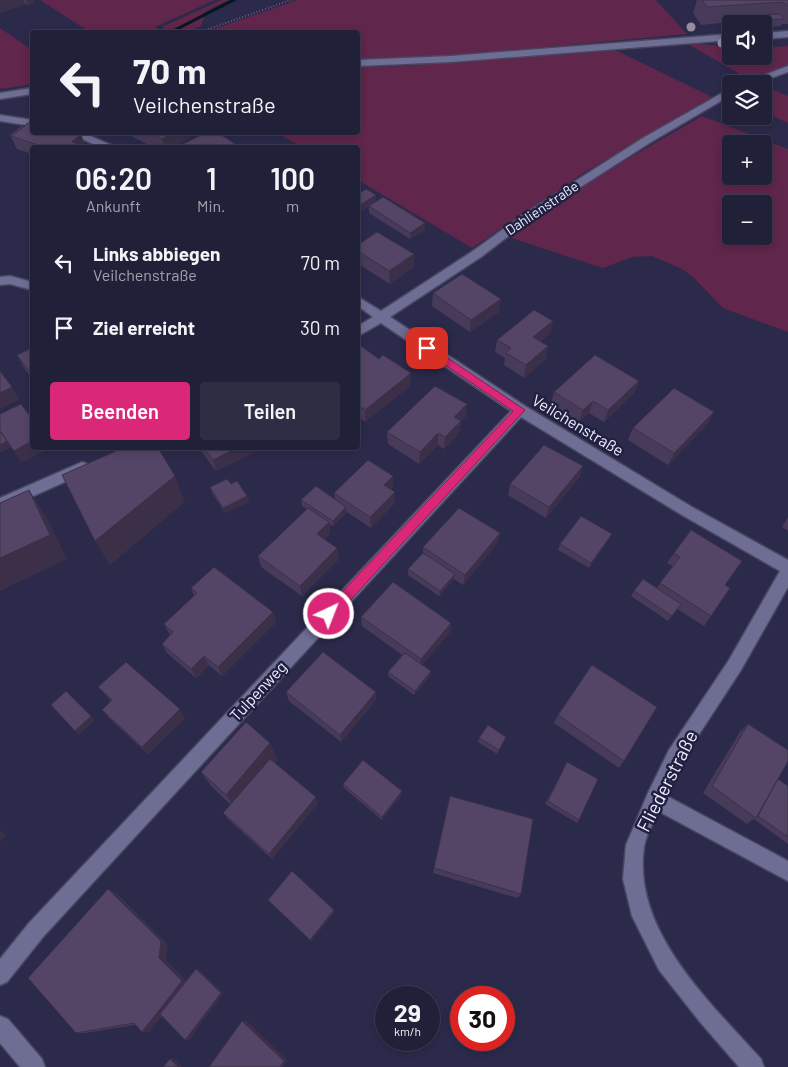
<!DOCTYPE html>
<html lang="de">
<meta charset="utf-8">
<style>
body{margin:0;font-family:Barlow,sans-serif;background:#2d2d43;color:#f1f3f6;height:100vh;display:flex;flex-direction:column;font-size:19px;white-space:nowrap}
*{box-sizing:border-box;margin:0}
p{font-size:16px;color:#a2a3ae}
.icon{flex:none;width:28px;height:28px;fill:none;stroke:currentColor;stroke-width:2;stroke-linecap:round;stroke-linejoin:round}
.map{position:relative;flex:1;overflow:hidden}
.details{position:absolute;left:30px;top:145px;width:330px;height:305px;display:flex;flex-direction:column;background:#202038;border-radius:5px;box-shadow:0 2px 8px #0003,0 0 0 1px #3d3e53}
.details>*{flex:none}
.top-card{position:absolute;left:30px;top:30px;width:330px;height:105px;border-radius:5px;box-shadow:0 2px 8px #0003,0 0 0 1px #3d3e53;background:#202038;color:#f1f3f6;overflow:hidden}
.fabs{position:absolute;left:722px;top:15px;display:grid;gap:10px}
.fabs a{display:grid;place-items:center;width:50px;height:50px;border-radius:5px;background:#202038;box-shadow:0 2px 8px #0003,0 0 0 1px #3d3e53;font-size:25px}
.speed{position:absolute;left:375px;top:986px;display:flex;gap:10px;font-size:25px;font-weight:700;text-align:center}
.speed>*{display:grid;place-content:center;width:65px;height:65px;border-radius:50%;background:#202038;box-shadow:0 2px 8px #0003,0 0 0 1px #3d3e53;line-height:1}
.speed small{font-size:12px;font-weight:400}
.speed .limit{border:8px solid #d22;background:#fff;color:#111}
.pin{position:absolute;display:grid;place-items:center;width:42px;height:42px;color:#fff;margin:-21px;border-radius:10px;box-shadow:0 2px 8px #0006}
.me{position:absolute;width:55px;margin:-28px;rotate:43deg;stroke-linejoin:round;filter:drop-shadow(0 0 4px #0008)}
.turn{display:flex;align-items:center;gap:18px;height:105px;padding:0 20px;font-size:22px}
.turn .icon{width:65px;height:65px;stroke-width:2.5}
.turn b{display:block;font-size:35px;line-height:42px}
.eta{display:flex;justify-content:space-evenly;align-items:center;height:85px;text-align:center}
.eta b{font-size:30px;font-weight:600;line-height:35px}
.action{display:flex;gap:10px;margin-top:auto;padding:10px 20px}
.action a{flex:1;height:58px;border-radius:5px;background:#db2777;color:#fff;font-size:20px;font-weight:600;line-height:58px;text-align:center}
.action a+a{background:#2d2d43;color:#f1f3f6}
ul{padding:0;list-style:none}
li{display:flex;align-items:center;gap:15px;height:65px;padding:0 20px}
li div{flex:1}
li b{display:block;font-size:19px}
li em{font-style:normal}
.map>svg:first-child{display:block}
.green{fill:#60264b;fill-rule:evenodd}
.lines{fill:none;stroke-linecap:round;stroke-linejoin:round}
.stream{fill:#05181f;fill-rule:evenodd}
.minor-casing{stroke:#484762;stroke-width:3}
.path{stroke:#8c8ca5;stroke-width:2;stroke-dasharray:0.5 2.5;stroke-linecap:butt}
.minor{fill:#6e6e94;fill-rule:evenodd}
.tree{fill:#9b8ba2}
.wall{fill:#483b59}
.shaded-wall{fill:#3b3048}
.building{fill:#544567;stroke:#3b3048}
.route{fill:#db2777;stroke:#8e194d}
.labels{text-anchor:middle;stroke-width:5;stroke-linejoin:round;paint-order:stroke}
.far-street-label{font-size:14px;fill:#edeeff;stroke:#222040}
.street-label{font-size:16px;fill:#edeeff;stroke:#222040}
.near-street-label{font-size:19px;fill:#edeeff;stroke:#222040}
</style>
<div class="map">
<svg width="788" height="1067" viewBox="0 0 788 1067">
<rect width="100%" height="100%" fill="#2b2a4b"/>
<path class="green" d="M40,0H215L155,27L162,32H90Z
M221,0H229L206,11L201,26C187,32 174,37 162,27Z
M297,0H656L687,34L448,56L358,60V32H205Z
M0,28L32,50V84L2,89L0,88Z
M686,43L722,46L725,50H731V56H764V48L788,46V66L747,78Z
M609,47L712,97L582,174L472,248L358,180V148L303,147L276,133L358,132V67L407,66Z
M765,86L788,96V123L764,112Z
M702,116L788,149V332L723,308L693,277L682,269L652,256L632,257L603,268L508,237C570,192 636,154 702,116ZM731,144H764V176H731ZM731,204H764V236H731Z"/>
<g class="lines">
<path class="stream" d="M230,0H237L174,32H168Z"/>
<g class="minor-casing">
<path id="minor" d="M788,31V37L764,39V33Z
M731,34V40L451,62L358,66V60L451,56Z
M788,66V72L754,84H740Z
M32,88V94L0,99V93Z
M731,88V95L651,142L532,218L481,257L390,317L525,406L692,507L788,560V587L741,670L681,762L665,795L788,861V881L658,811C654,822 646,835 644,847C632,931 710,1002 761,1059L764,1067H739L700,1022L659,970L632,916L623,879L626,845L648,793L669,750L729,660L780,571L682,515L521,417L43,937L7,982L0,985V959L29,923L511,411L381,323L358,336V326L373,317L358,306V297L381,311L473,251L524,214L643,138Z
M0,115L32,120V126L0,121Z
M66,132H81L118,148H102Z
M10,276L32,282V290L10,284L0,285V277Z
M82,462L87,464L89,468L87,472L0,511V498Z
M0,1016L8,1019L42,1059L45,1067H20L0,1043Z"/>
</g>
<path class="path" d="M200,32L291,0"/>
<use href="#minor" class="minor"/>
</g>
<g class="tree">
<circle cx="691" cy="27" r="4.5"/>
<circle cx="722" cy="43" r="4.5"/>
</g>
<path class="wall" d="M0,0H33L34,3L28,5L25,4L0,13Z
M697,0H788V24H782L781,26L764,27V24H731V28L725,29L721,23L701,25L693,13Z
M123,132H192L193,135L173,148H155Z
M198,132H219L201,135Z
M10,135L86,147L32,148V154L17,149Z
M358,194L376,195V202L425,230L410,239L369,213V206L358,213Z
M358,245L414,267L390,284L358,264Z
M433,293L499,312L470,332L432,306Z
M553,321L550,333L541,341L546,359L524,378L504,365L505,358L495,352L497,340Z
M358,344L410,386L365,422L358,416Z
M32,348V379L24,368L17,355Z
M639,381L634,393L604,422L589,413L579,422L551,404L554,392Z
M466,416L461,422L459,433L444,449L438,445L419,464L388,444L387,432Z
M708,424L668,465L628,440L633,428Z
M199,448H264L216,471Z
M583,466L579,478L546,518L508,495L510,484Z
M393,476V487L391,489L395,503L371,528L347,512L333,526L329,524L330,533L324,539L339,559L302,596L261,567L258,556L307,509L302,506L301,500L335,499L334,493Z
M231,484L247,496L249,502L225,513L212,493L210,487Z
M788,517V531L782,527Z
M500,533L497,544L463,585L454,579L439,596L408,575V569L423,553V547Z
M609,539L589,568L558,550L560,544Z
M674,553L725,585L711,616L704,626L677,609L668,621L631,596L634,591L657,588L673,566L667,563Z
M191,588L273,612L276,622L222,676L209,665L196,678L167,653L162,644L170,635L164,624L194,596Z
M361,617L451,623L450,632L422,665L431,671L430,676L414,695L388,676V672L402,655L362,626Z
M98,687L185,718L148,754L109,718L102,710L111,701Z
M286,692L376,700L341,742L289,701Z
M558,715L624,761L619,768L554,723Z
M748,724L778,779L788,786V844L754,819L747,824L703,793L740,732Z
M506,737L497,754L478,742L479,738Z
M270,743L277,760L275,763L318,803L272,859L228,819L223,813L231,805L212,787L201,772Z
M567,762L579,820L577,823L545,804Z
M343,784L402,791V794L382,820L344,788Z
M450,796L521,894L517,898L433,873Z
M116,893L167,944L166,961L186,981L196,969L199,970L223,993L189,1040H185L162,1016L149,1032L135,1025L85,1033H76Z"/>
<path class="shaded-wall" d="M0,0H24L25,4L0,13Z
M26,0H33L34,3L28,5Z
M173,132H192L193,135L173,148H164L162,139Z
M250,132H256L250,135Z
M81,134L86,147L71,148L72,142Z
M376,195V202L358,213V206Z
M425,223V230L410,239V233Z
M414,254V267L390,284L389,271Z
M501,299L499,312L470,332L471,320Z
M553,321L550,333L531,349L533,337Z
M548,346L546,359L524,378L526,365Z
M411,373L410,386L365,422V410Z
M639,381L634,393L604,422L608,410Z
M12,387L19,400L0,409V393Z
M593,401L589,413L579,422L583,410Z
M467,404L466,416L461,422L459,433L444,449L445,437L454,417Z
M714,412L708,424L668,465L674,453Z
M438,433V445L419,464L420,452Z
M7,441L11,447L0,453V445Z
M32,441V448H51L21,463L14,451Z
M237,448H264L216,471L213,460Z
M583,466L579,478L546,518L549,507Z
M175,476L185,502L110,565L95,541Z
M393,476V487L384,496V485Z
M29,490L46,516L67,559L0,591V558Z
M395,492V503L371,528L370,517Z
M247,496L249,502L225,513L223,508Z
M346,507L347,512L333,526V521Z
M329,522L330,533L318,545L317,534Z
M500,533L497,544L463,585L465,575Z
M612,534L609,539L589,568L591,563Z
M337,548L339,559L302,596L300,586Z
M455,574L454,579L439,596L440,591Z
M273,612L276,622L222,676L218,667Z
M451,623L450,632L420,668L421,659Z
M204,656L209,665L196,678L191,669Z
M431,671L430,676L414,695L415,691Z
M376,692V700L341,742L340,735Z
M180,709L185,718L148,754L142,747Z
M91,716L95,720L79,735L75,731Z
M270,743L277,760L236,809L226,795Z
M402,791V794L382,820V817Z
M316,797L318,803L272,859L269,854Z
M0,830L6,835L0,842Z
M108,889L116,893L167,944L166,961L188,983L149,1032H142Z
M334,910L335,912L311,942L310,940Z
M196,969L199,970L223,993L189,1040H185Z
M242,1021H247L287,1060L283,1067H280Z
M173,1058L182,1067H178L170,1059Z"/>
<path class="building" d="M702,0H788V6H787L784,2L707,7Z
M779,14L784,19L727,22L723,17Z
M32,120V132H75L81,134L72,142L76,143L71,148H47L11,136Z
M23,125L25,126L11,136L10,135Z
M148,132H173L162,139Z
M207,132H217L238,146L234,148L177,147Z
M366,189L376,195L358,206V194Z
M383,197L425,223L410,233L369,206Z
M377,232L414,254L389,271L358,251V245Z
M462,274L501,299L471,320L433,293Z
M534,310L553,321L533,337L548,346L526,365L506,353L511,348L497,340Z
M358,344L379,359L383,355L411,373L365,410L358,405Z
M32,348V375L17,355Z
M595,355L639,381L608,410L593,401L583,410L554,392Z
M0,371L12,387L0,393Z
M435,386L467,404L454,417L461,421L445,437L438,433L420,452L387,432Z
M674,388L714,412L674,453L633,428Z
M21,404L32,419V441L14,451L0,431V414Z
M32,411V419L28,413Z
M0,431L7,441L0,445Z
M544,445L583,466L549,507L510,484Z
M123,448H158L175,476L95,541L62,475Z
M204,448H237L213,460Z
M368,460L393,476L384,485L395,492L370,517L334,493Z
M227,479L231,484L237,481L247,496L223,508L210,487Z
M316,486L346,507L333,521L301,500Z
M29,490L50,535L0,558V503Z
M308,508L329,522L317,534L337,548L300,586L258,556Z
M459,508L500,533L465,575L423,547Z
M581,516L612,534L591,563L560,544Z
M691,530L742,561L725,585L730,588L711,616L660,583L680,557L674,553Z
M423,553L455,574L440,591L408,569Z
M214,567L273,612L218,667L204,656L191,669L162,644L173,632L164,624L197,593L191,588Z
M643,579L681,604L672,616L634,591Z
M393,582L451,623L421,659L361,617Z
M323,652L376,692L340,735L286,692Z
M405,653L431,671L415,691L388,672Z
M126,662L180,709L142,747L102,710L112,700L98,687Z
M592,665L657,707L624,761L558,715Z
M66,691L91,716L75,731L51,705Z
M246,722L270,743L226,795L201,772Z
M748,724L788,750V761L756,818L712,786Z
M488,725L506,737L499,750L479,738Z
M270,759L316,797L269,854L223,813Z
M363,760L402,791L382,817L343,784Z
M567,762L598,779L579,820L548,801Z
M778,779L788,786V837L758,816Z
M450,796L533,819L521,894L434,868Z
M292,871L334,910L310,940L268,900Z
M108,889L161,941L159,958L182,981L142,1032L134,1023L76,1033L28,978Z
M196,969L221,993L185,1040L160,1014Z
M242,1021L284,1061L280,1067H209Z
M170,1059L178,1067H163Z"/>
<path class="route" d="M427,344L525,410L334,618L329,620L325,618L323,614L325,610L513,411L423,350L422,348Z"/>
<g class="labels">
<g class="far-street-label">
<text transform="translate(542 208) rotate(-34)" y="5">Dahlienstraße</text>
</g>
<g class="street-label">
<text transform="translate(578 425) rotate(31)" y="6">Veilchenstraße</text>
<text transform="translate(258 691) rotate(-47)" y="6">Tulpenweg</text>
</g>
<g class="near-street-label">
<text transform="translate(667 781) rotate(-63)" y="7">Fliederstraße</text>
</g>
</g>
</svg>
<div class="fabs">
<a><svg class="icon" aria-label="sound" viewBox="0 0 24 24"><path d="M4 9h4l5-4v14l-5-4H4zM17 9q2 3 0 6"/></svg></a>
<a><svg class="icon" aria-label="layers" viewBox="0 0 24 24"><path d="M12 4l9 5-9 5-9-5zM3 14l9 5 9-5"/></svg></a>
<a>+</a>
<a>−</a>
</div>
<div class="speed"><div>29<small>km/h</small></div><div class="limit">30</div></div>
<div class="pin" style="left:427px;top:348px;background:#d93025"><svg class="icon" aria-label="arrive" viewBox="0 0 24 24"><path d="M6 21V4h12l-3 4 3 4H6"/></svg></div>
<svg class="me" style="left:329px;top:614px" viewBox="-20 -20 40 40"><circle r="17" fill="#db2777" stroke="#fff" stroke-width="3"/><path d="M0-11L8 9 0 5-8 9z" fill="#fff"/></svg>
<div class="top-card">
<div class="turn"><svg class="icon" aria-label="left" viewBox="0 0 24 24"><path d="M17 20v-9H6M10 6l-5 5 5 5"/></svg><div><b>70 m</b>Veilchenstraße</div></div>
</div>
<section class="details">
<div class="eta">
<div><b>06:20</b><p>Ankunft</p></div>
<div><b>1</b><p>Min.</p></div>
<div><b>100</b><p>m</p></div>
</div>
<ul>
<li><svg class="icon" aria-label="left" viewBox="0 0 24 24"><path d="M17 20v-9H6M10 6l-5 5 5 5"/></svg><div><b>Links abbiegen</b><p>Veilchenstraße</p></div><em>70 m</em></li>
<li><svg class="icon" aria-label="arrive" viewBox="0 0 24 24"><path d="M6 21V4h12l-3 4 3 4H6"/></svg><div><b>Ziel erreicht</b></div><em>30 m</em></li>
</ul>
<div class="action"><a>Beenden</a><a>Teilen</a></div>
</section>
</div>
